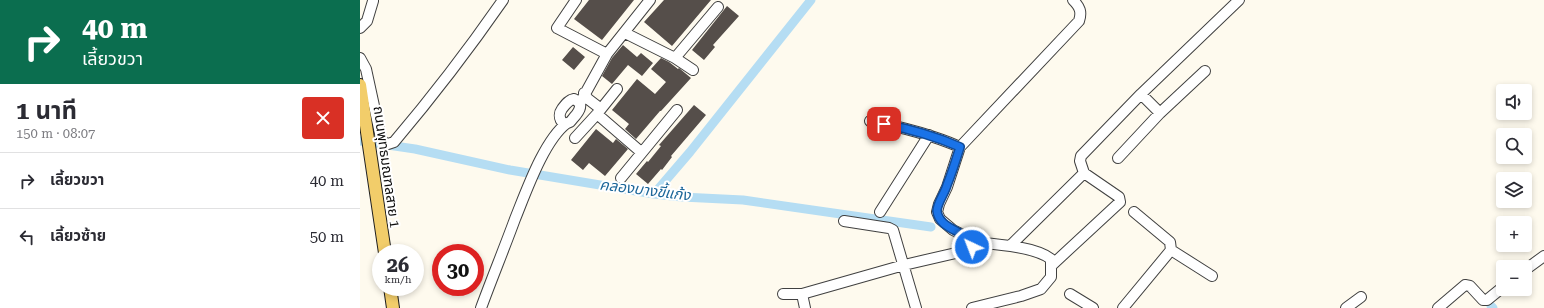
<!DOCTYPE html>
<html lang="th">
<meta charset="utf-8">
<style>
body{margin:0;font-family:"Roboto Serif","Noto Sans Thai",serif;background:#f7f7f7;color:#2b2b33;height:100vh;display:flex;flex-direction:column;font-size:15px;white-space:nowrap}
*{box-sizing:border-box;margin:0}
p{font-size:13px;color:#7c7c81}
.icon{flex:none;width:22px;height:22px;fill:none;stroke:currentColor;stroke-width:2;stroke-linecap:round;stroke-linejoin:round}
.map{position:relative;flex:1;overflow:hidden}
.panel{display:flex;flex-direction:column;background:#fff;width:360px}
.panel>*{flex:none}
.banner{background:#0b6e4f;color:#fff;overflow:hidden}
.controls{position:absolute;left:1136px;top:84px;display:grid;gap:8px}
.controls a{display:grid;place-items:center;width:36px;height:36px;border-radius:4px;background:#fff;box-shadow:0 2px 6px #0003;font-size:20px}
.speed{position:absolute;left:12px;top:244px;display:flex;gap:8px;font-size:20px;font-weight:700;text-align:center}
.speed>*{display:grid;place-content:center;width:52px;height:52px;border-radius:50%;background:#fff;box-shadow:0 2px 6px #0003;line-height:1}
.speed small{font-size:10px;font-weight:400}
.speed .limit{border:6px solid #d22;background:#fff;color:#111}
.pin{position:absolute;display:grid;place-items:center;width:34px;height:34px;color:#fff;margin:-17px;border-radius:8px;box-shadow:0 2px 6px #0006}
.me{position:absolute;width:44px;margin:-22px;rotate:317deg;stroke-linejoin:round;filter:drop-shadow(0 0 3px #0008)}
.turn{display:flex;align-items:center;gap:14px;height:84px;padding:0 16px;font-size:18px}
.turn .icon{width:52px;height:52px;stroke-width:2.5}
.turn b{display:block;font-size:28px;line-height:34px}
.round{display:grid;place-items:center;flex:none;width:42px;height:42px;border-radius:4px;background:#f7f7f7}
.summary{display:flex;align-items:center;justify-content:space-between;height:68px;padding:0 16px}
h1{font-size:24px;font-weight:700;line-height:30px}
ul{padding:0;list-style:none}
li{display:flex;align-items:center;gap:12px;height:56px;padding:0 16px;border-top:1px solid #e1e1e2}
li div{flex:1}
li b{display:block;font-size:15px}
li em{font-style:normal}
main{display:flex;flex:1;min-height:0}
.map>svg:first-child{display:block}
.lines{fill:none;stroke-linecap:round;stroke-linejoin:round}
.canal{stroke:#b5ddf3;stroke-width:9}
.building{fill:#554e4a}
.minor-casing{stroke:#404040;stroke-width:12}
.major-casing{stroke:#1e1e1e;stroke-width:14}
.minor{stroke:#fff;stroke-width:10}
.major{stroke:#f2cd6a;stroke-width:12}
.route-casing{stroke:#114b97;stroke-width:10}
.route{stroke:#1a73e8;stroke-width:7}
.labels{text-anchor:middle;stroke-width:4;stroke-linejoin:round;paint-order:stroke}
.street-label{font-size:14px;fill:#0d0d0d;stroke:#fff}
.water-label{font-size:15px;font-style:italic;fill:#1c6699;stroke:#fff}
</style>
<main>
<section class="panel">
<div class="banner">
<div class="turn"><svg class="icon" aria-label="right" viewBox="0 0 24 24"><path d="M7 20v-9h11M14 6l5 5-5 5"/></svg><div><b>40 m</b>เลี้ยวขวา</div></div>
</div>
<div class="summary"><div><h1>1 นาที</h1><p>150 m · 08:07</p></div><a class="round" style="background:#d93025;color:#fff"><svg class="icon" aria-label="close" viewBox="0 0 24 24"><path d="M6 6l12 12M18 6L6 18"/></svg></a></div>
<ul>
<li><svg class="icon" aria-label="right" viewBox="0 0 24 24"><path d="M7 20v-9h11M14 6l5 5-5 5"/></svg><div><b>เลี้ยวขวา</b></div><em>40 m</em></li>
<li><svg class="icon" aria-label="left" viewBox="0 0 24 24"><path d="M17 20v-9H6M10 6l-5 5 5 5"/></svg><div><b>เลี้ยวซ้าย</b></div><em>50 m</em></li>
</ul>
</section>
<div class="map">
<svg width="1184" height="308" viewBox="0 0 1184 308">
<rect width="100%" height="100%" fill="#fefaee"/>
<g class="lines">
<path class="canal" d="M0,141L55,149L150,170L294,194L322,197L383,200L571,227
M294,194L330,152L451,0
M1131,306L1133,308"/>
</g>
<path class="building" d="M229,0H274L242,40L214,19Z
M304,0H351L312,46L284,22Z
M367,6L379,16L353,45L355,47L344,60L332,50Z
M263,45L277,57L281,53L293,63L282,76L268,65L252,84L242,76L252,58Z
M213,47L225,57L214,70L202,60Z
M301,58L309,62L318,69L319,68L331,78L301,111H300L276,139L265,129L269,124L252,110L277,79L295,94L306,82L291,69Z
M334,105L346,115L311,156L312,157L302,170L301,169L288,184L276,174L287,161L288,162L301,146L299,145Z
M236,129L253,143L256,139L268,149L245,176L229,163L223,170L211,160Z"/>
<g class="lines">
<g class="minor-casing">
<path id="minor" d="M216,0L197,28L247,54
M0,28L7,21L13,1
M265,33L315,58L333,70
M0,58L6,69L21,138L24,143L28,144L34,142C73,96 109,49 143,0
M315,58L358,7
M224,93L228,99L241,109
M781,94L800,113L845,71
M214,99L220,103C221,108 219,111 216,115C214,117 212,120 210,122C201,127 197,116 202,109C205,105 208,100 214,99Z
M220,103L247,54L290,0
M237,114L257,89
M510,121C542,127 570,134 600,147
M215,138L237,114L281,152
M758,158L800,113
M261,178L317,110
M520,212L569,135
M774,212L810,242L811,250
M484,221L529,228L533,230L556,308
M651,245L724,173
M811,250L852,276
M692,265L760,202L759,197L724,173L720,161L721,156L781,94L879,0
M1165,270L1184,256
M423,294H442L544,265L609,250L612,247V242
M442,294L445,308
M710,294L733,308
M121,308C132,278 144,249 155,219C166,192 184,140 207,123
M612,308L661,296L681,289L691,277V259C674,246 633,244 612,242L609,238L593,230L580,219L577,212L579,204L587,187L600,147L719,21C722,12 720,7 713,0
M763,308L811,250
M986,308L1001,297
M1078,308L1105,285L1110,286L1123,300H1127L1143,287"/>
</g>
<g class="major-casing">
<path id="major" d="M0,85L25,253
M30,287L33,308"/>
</g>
<use href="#minor" class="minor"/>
<use href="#major" class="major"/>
</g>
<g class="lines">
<g class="route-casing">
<path id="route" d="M524,124C550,129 575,136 600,147C596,160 592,173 587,185C585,193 577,203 577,211C579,231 611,231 612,247"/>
</g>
<use href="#route" class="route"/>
</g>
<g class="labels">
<g class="street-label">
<text transform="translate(27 167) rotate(82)" y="5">ถนนพุทธมณฑลสาย 1</text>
</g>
<g class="water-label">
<text transform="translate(285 190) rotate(7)" y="5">คลองบางขี้แก้ง</text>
</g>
</g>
</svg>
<div class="controls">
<a><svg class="icon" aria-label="sound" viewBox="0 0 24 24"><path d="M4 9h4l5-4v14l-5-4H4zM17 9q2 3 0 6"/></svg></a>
<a><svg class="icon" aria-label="search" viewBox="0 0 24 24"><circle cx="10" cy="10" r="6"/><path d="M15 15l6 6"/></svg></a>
<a><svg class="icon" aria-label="layers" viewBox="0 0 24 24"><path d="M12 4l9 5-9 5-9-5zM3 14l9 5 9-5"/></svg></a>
<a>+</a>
<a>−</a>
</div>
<div class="speed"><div>26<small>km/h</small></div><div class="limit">30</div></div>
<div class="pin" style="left:524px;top:124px;background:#d93025"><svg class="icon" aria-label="arrive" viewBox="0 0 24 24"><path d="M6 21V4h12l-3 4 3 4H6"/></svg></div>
<svg class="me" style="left:612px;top:247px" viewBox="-20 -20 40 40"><circle r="17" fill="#1a73e8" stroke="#fff" stroke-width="3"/><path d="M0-11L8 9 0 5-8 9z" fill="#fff"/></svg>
</div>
</main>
